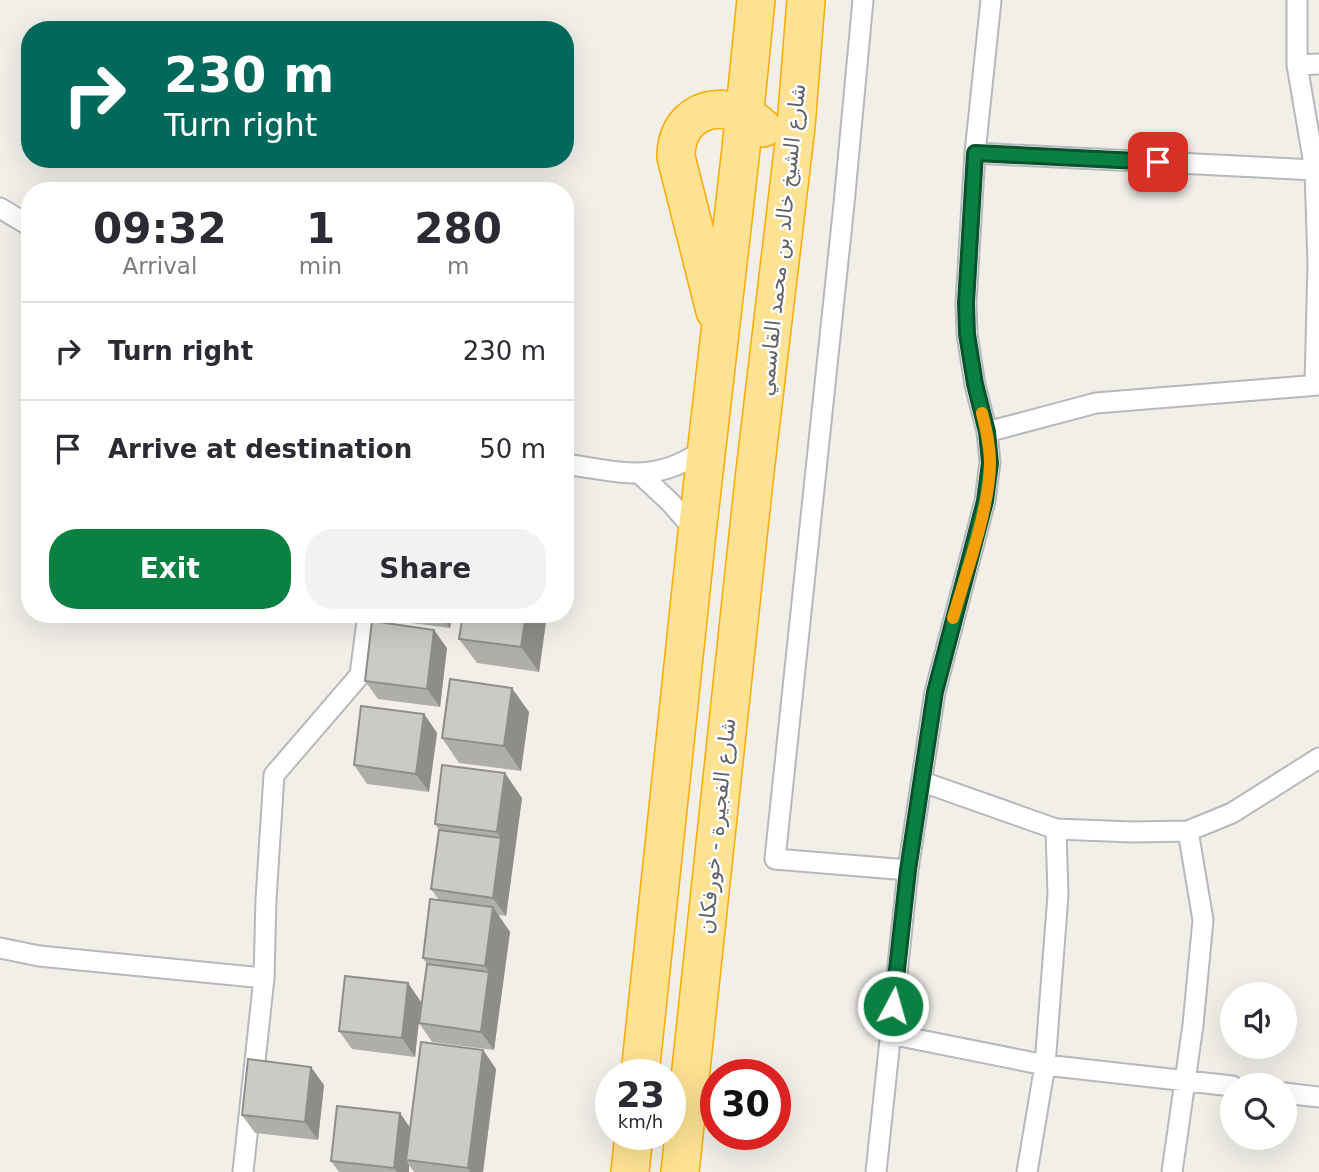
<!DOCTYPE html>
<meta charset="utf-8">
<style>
body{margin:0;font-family:"DejaVu Sans","Noto Naskh Arabic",sans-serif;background:#f2f2f3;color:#2b2b33;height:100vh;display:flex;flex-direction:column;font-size:26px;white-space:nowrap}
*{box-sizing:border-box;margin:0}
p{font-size:23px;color:#7c7c81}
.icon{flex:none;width:38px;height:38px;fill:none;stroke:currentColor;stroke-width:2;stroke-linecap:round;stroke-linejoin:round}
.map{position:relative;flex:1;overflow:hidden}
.details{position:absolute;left:21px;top:182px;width:553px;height:441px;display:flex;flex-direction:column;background:#fff;border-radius:28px;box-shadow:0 7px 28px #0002}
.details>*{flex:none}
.top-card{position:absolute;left:21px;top:21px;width:553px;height:147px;border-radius:28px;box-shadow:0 7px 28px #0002;background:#00695c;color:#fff;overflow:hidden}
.fabs{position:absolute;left:1220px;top:982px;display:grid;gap:14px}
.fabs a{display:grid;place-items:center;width:77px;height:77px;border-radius:50%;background:#fff;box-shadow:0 7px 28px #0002;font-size:35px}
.speed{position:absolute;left:595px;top:1059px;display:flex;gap:14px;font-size:35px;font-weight:700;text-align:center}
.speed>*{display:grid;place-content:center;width:91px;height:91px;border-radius:50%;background:#fff;box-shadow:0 7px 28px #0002;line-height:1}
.speed small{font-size:18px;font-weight:400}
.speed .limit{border:10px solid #d22;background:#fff;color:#111}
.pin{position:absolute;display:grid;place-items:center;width:60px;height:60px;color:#fff;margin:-30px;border-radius:14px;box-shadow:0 4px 10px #0006}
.me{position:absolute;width:77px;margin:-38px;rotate:6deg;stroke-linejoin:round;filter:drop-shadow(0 0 5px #0008)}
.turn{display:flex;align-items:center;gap:24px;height:147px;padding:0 28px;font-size:32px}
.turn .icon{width:91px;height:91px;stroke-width:2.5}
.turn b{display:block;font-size:49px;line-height:60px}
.eta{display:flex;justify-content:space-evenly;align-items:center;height:119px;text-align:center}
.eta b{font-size:42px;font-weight:700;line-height:49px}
.cta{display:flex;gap:14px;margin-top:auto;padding:14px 28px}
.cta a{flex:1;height:80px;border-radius:28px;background:#0b8043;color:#fff;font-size:28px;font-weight:700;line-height:80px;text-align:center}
.cta a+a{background:#f2f2f3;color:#2b2b33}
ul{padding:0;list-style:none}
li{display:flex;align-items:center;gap:21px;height:98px;padding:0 28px;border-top:2px solid #e1e1e2}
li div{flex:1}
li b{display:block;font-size:26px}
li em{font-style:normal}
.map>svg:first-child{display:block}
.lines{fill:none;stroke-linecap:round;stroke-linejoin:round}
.street-casing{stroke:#b5b8bc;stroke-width:23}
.highway-casing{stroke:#f9ab00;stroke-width:40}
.street{stroke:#fff;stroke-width:19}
.highway{stroke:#fde293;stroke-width:37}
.wall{fill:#afaea9}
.shaded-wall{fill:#8f8d8a}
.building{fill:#cccac5;stroke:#8f8d8a;stroke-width:2}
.route-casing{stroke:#07532c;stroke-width:18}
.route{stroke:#0b8043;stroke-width:12}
.slow{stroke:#f59e0b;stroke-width:12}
.labels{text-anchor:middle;stroke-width:5;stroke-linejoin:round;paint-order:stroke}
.street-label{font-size:21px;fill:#5f6368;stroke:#fff}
</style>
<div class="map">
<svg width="1319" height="1172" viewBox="0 0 1319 1172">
<rect width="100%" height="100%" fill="#f1efe8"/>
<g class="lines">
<g class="street-casing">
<path id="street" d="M863,0L844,204L775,859L908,870
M1297,0V65L1315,170L1318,264L1315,384
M1297,65L1319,64
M975,153L1315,170
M0,208L30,226
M987,432L1096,403L1319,385
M565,464C622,472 656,485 706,448
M640,474L670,502L697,533
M923,782L1056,829L1132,832L1188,831L1232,813L1319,758
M0,948L39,956L264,978
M890,1034L1045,1065L1232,1086
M1284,1093L1319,1097
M243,1172L264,978L266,899L274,775L360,675L368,614
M876,1172L908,870L935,692L985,501L990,462L987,432L975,385L967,334L966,303L975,153L991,0
M1027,1172L1045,1065L1058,895L1056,829
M1172,1172L1193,1025L1203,920L1188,831"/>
</g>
<g class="highway-casing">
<path id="highway" d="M715,311L676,157C676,106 730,95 763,128
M640,1074L697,533L741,149L756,0
M630,1172L634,1134
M680,1172L754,480L796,126L806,0"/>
</g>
<use href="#street" class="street"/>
<use href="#highway" class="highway"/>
</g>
<path class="wall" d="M384,614H452L450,628L388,620Z
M463,614H547L539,672L477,663L459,639Z
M447,648L440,707L378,699L365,681Z
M529,712L521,771L459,763L442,738Z
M424,714L437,733L429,792L367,784L354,765Z
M522,798L506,916L498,915L510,932L494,1050L432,1042L419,1023L427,964L423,958L439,900L431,889L439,830L435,824Z
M408,983L421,1002L415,1057L352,1049L339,1031Z
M483,1050L496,1069L483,1172H414L409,1165V1172H339L331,1161L400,1113L410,1128Z
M324,1085L318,1140L255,1133L242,1115Z"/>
<path class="shaded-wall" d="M565,373L568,377L565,401Z
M440,614H452L450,628Z
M526,614H547L539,672L521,647Z
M434,630L447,648L440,707L427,689Z
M512,688L529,712L521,771L504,746Z
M424,714L437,733L429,792L416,774Z
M505,773L522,798L514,857L497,832Z
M501,838L514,857L506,916L493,898Z
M493,907L510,932L494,1050L481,1032L489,972L485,966Z
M408,983L421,1002L415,1057L402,1038Z
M483,1050L496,1069L483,1172H470L468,1168Z
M311,1067L324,1085L318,1140L305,1122Z
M400,1113L413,1132L406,1160L409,1165V1172H397L394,1168Z"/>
<path class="building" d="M463,614H526L521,647L459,639Z
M372,621L434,630L427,689L365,681Z
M450,679L512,688L504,746L442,738Z
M361,706L424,714L416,774L354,765Z
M442,765L505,773L497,832L435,824Z
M439,830L501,838L493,898L431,889Z
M430,899L493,907L485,966L423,958Z
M427,964L489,972L481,1032L419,1023Z
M345,976L408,983L402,1038L339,1031Z
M421,1042L483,1050L468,1168L406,1160Z
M248,1059L311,1067L305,1122L242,1115Z
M337,1106L400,1113L394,1168L331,1161Z"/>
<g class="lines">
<g class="route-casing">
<path id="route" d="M893,1006L908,870L935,692L985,501L990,463L987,432L975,384L967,334L966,303L975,153L1158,162"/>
</g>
<use href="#route" class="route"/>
<path class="slow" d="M953,618C966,572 990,508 990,462C990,445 986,429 982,413"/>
</g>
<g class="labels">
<g class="street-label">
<text transform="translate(782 240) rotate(-84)" y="7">شارع الشيخ خالد بن محمد القاسمي</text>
<text transform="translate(717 826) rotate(-84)" y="7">شارع الفجيرة - خورفكان</text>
</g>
</g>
</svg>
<div class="fabs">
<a><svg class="icon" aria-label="sound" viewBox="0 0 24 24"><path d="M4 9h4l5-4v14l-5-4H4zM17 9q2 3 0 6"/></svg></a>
<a><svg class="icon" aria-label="search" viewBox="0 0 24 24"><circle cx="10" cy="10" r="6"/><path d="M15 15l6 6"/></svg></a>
</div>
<div class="speed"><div>23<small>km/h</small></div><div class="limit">30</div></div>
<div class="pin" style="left:1158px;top:162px;background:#d93025"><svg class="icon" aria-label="arrive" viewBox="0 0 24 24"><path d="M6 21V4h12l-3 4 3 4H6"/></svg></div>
<svg class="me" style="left:893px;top:1006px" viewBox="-20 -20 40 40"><circle r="17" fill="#0b8043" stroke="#fff" stroke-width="3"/><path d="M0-11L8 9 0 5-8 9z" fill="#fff"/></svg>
<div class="top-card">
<div class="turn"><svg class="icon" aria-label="right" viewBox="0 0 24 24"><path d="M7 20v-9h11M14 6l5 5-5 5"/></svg><div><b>230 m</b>Turn right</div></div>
</div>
<section class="details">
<div class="eta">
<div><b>09:32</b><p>Arrival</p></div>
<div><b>1</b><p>min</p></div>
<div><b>280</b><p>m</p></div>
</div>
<ul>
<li><svg class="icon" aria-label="right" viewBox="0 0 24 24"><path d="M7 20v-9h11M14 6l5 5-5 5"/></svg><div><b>Turn right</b></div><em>230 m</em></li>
<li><svg class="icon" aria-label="arrive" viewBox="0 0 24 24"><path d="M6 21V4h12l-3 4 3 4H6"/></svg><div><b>Arrive at destination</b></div><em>50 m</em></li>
</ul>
<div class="cta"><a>Exit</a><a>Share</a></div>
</section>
</div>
